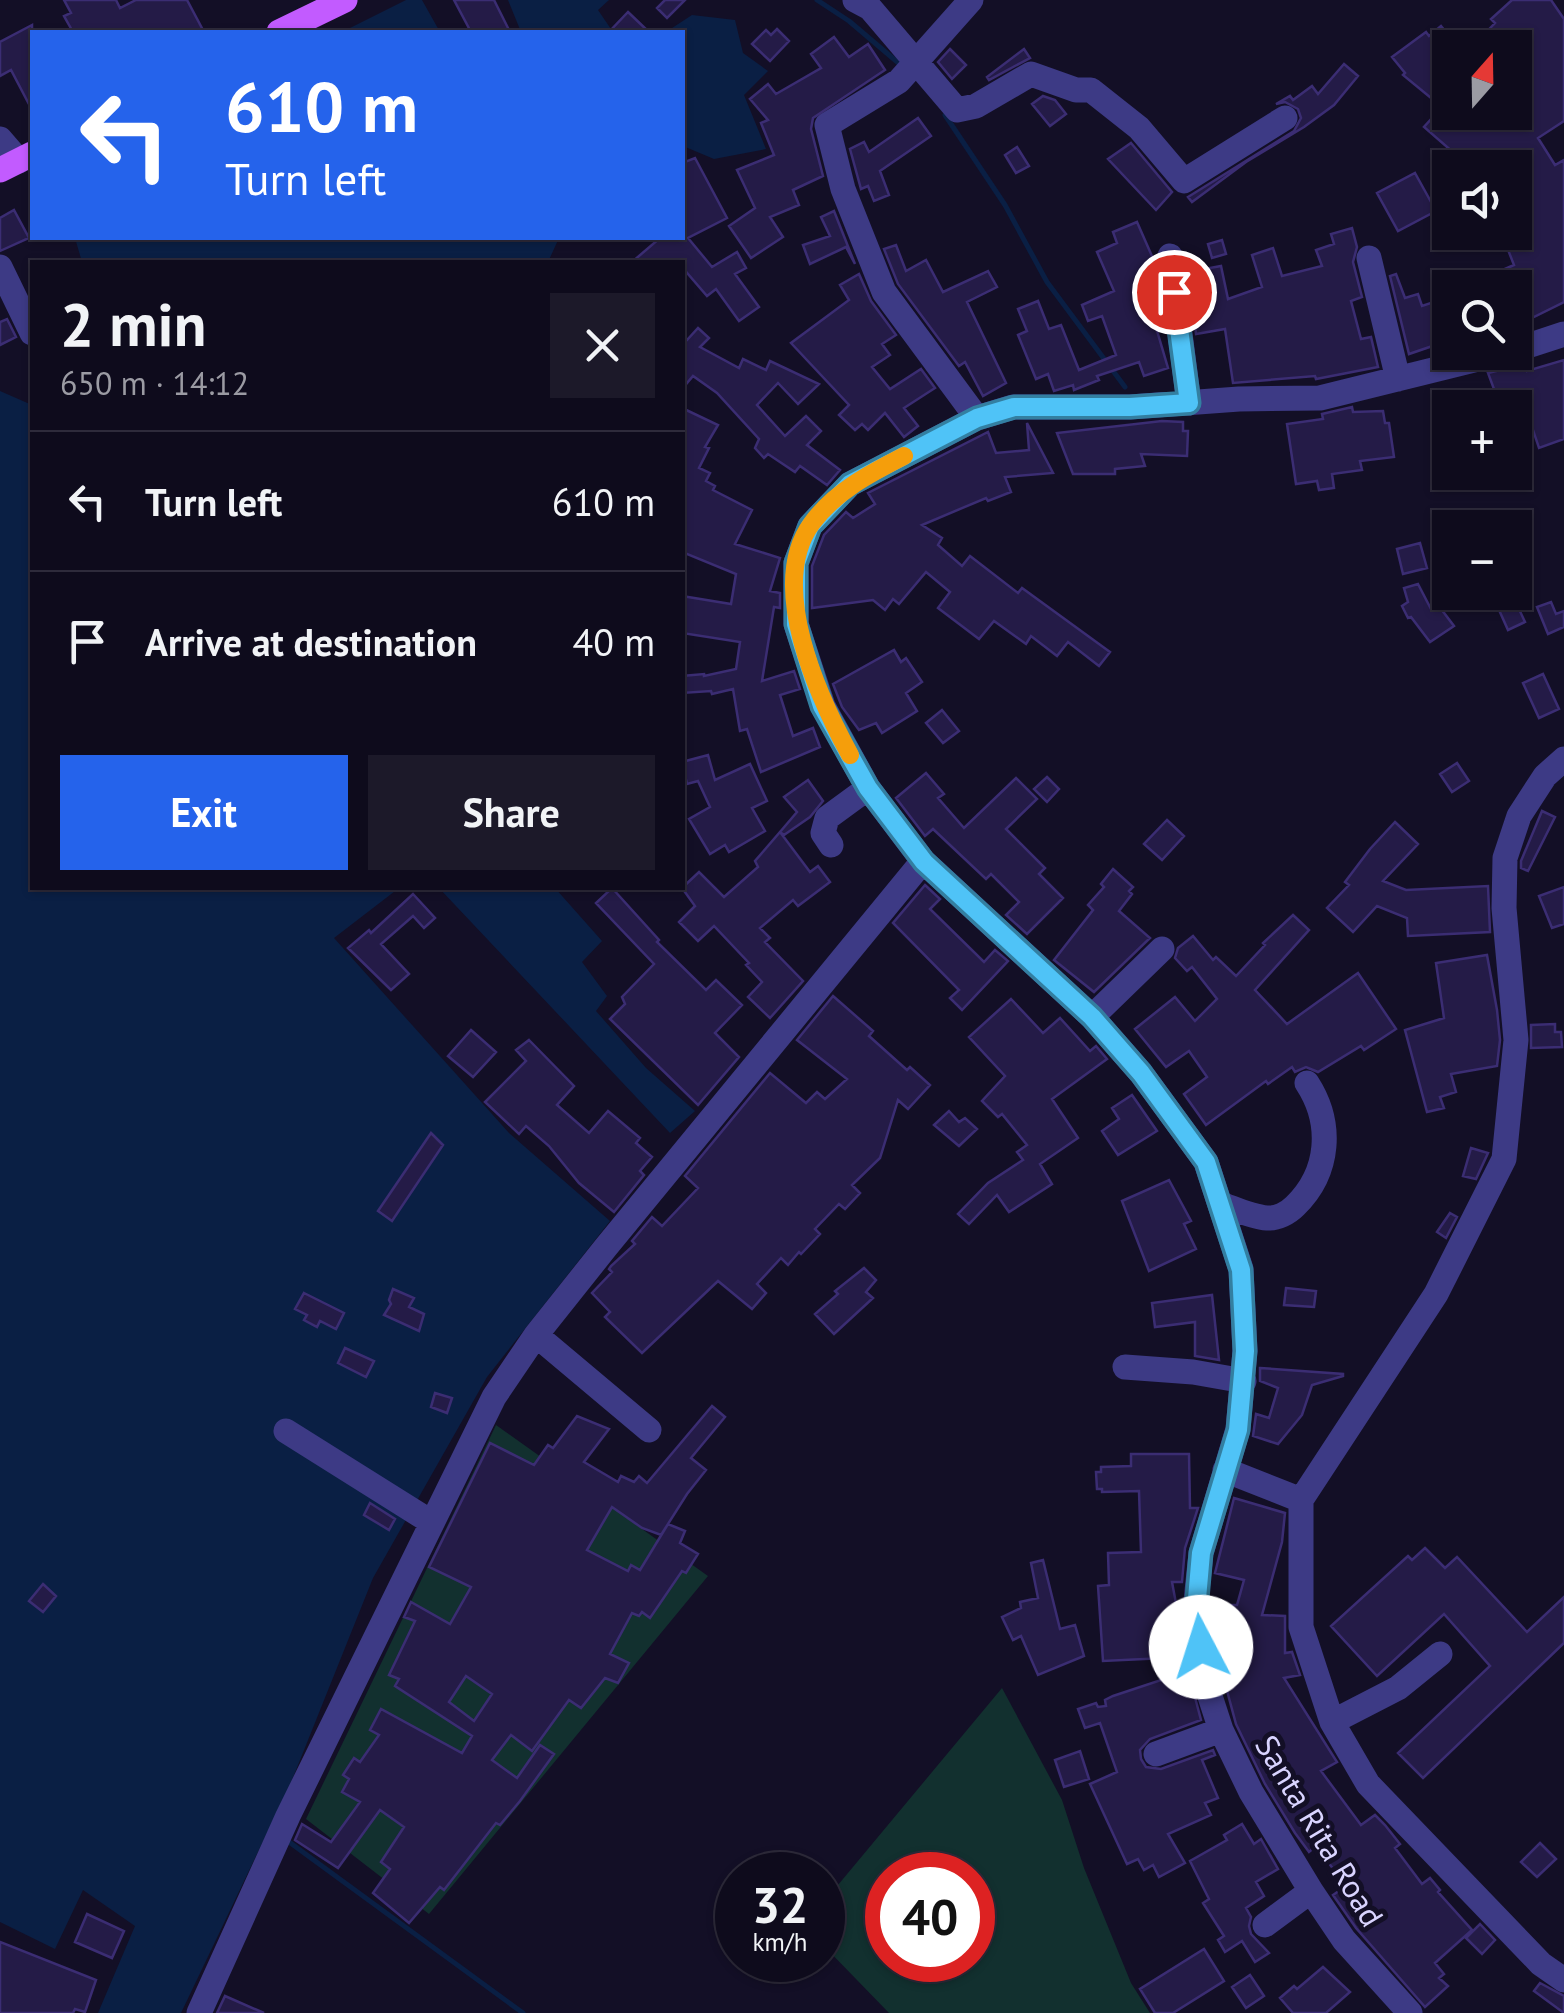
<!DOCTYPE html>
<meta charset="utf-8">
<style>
body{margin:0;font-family:"PT Sans",sans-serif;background:#1c1929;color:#f1f3f6;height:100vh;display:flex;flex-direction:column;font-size:38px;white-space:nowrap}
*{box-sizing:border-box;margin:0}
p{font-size:32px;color:#9b9ba3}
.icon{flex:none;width:55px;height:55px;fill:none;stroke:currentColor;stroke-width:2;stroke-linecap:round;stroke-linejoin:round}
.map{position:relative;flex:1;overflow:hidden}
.side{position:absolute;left:30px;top:260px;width:655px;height:630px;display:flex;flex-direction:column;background:#0e0b1c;border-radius:0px;box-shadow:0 2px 8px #0004,0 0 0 2px #2e2b3b}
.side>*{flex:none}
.hud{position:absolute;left:30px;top:30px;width:655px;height:210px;border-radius:0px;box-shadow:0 2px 8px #0004,0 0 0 2px #2e2b3b;background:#2563eb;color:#fff;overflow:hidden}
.needle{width:65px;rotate:20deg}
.buttons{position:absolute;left:1432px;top:30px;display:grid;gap:20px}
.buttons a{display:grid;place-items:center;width:100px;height:100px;border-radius:0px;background:#0e0b1c;box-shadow:0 2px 8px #0004,0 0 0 2px #2e2b3b;font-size:50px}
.speed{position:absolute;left:715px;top:1852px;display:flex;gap:20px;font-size:50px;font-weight:700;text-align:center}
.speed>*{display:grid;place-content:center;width:130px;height:130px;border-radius:50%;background:#0e0b1c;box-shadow:0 2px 8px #0004,0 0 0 2px #2e2b3b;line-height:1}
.speed small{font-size:25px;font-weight:400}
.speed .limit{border:15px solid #d22;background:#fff;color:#111}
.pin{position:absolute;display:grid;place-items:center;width:85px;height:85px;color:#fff;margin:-42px;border:5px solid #fff;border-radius:50%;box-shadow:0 2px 10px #0007}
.me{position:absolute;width:110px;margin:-55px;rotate:355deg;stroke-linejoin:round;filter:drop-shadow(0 0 8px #0008)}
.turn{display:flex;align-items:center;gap:35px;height:210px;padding:0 30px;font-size:45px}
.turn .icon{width:130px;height:130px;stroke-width:2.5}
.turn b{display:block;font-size:70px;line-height:85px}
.round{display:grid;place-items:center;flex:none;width:105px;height:105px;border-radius:0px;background:#1c1929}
.headline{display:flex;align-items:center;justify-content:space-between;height:170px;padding:0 30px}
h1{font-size:60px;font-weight:800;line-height:75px}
.button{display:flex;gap:20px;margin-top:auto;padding:20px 30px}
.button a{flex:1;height:115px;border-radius:0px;background:#2563eb;color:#fff;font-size:40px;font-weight:800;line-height:115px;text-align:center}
.button a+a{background:#1c1929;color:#f1f3f6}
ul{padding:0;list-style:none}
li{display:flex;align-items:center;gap:30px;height:140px;padding:0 30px;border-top:2px solid #2e2b3b}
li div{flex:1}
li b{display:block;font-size:38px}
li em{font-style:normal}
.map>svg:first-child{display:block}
.green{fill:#12302f;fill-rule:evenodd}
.water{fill:#0a1f44}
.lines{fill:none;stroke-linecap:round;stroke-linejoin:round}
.stream{stroke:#0a1f44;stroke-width:5}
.building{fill:#241b47;stroke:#3b2d73;stroke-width:2.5;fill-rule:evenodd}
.minor{stroke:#3d3a85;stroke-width:25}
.major{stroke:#c25bff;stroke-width:25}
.route-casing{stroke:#337fa1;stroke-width:25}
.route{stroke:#4fc3f7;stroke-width:18}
.slow{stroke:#f59e0b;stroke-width:18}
.labels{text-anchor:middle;stroke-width:10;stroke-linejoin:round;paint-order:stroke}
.street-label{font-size:32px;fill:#d9d4ff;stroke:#130f26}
</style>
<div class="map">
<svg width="1564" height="2013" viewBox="0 0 1564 2013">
<rect width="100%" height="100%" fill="#130f26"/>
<path class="green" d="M496,1425L708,1576L429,1914L306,1819Z
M1002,1688L1062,1800L1084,1868L1131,1983L1150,2013H889L823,1945V1903ZM888,1875H972V1960H888Z"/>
<path class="water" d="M406,0H422L440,32H342Z
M508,0H609L598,10L613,32H521Z
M692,15L735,20L743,53L768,71L744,95L766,149L714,159L683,146L682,32H666Z
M75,238H559L548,262H82Z
M0,391L32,405V888H399L334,938L509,1133L610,1221L487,1377L373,1578L290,1785L181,2013H98L135,1926L83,1890L55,1949L0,1922Z
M439,888H555L602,941L582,962L607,996L596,1011L646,1068L695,1111L670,1133Z"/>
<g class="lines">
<path class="stream" d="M817,0L849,21L902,66
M945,115L1005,205L1047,282L1125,387
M285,1839L523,2013"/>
</g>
<path class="building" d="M64,0H116L120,8L136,0H187L204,32H73L64,16L71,13Z
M454,0H494L510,32H471Z
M665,0H685L667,18L657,8Z
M1512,0H1551L1564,19V121L1538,138L1555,165L1564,160V302L1528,320L1532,327L1515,333V288H1494L1489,276L1514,265L1501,232H1515V168H1459L1454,153L1424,127L1442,107L1403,75L1405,73L1392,57L1426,32L1429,36L1441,26L1459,48H1450V112H1515V48H1471L1495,23L1491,19Z
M628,12L649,32H609Z
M32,25V110L11,70L0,76V42Z
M777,29L789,41L770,61L752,44L766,30L771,35Z
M834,37L849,57L868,44L885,70L813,118L811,129L823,176L793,190L799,205L770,217L783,237L751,258L729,226L755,208L737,170L774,155L761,123L768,120L750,99L768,84L776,94L821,68L811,54Z
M950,49L966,65L952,79L938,62Z
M1024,49L1030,58L989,80L987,77Z
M1344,64L1358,76L1334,105L1304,127L1246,162L1192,202L1188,197L1294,131L1301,118L1298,109L1285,102L1276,104L1290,96L1293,100L1312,86L1318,94Z
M1043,96L1055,100L1066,114L1050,126L1032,104Z
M918,118L931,136L880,171L889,195L874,201L868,186L861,189L850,149L864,142L869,152Z
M1131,143L1172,192L1156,210L1108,159Z
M1017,147L1029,166L1016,173L1005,155Z
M695,158L727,218L688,238L712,267L737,252L746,268L735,274L759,307L739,321L716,289L707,296L682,267V262H632L660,238H682V163Z
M1415,173L1436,211L1398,231L1377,193Z
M14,210L29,238L0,251V218Z
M834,211L855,264L846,247L810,264L803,245L830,236L821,217Z
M1137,222L1155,263V267L1140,273L1168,368L1144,376L1139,362L1097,376L1099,380L1074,390L1073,385L1054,391L1048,374L1036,379L1018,335L1027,331L1018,309L1038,301L1049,329L1061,325L1079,370L1116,355L1102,316L1088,321L1082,305L1114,291L1097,252L1117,243L1113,232Z
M1352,228L1357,247L1353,262L1362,297L1351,301L1361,339L1371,337L1378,367L1316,379L1315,376L1233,383L1225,329L1196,334L1188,272L1221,266L1228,299L1262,287L1252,255L1273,248L1282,276L1322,266L1316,250L1334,244L1331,234Z
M1222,240L1226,254L1212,258L1208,244Z
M896,245L906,271L926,260L943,292L988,271L997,287L967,302L1006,383L983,396L965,362L959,366L898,284L884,249Z
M859,274L871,301L896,335L882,344L890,355L872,367L890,389L921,369L935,388L904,408L918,426L904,437L885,413L868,430L862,424L855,430L839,415L849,405L791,343L849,300L840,285Z
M1396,274L1405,298L1418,294L1422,306L1446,298L1450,308V340L1409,354L1390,276Z
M7,319L16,337L0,345V322Z
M698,328L709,338L700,347L739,368L743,359L766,370L770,361L819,384L798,404L778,383L757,405L785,436L806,416L821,431L807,445L840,470L827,485L800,466L795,472L768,454L764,458L755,448L759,439L717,393L693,376L682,389V338L687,340Z
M1564,360V439L1539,448L1532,427L1515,432V408H1501L1488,373L1525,364L1527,371Z
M1352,407L1353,412L1383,411L1385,423H1389L1394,457L1360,461L1362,470L1332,474L1334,488L1319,490L1317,481L1296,484L1287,424L1323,419L1322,414Z
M682,408L718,425L705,447L709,448L699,468L710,473L706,481L715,486L713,490L752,510L735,544L780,558L770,591L780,593V608L774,607L762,681L794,671L800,689L780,695L793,736L813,728L820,747L761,772L747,729L740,731L733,689L712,694L711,691L682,693V676L704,674V676L736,669L740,642L682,633V596L731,604L736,574L682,552Z
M1162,421L1183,422V431H1188L1187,456L1141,454L1145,466L1115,469V474H1073L1057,433Z
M1027,423L1053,473L1005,477L1011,492L988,501L986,498L922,525L942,538L938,545L962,566L970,556L1018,593L1022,588L1110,652L1099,666L1068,642L1057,656L1031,636L1026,644L994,621L979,639L938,608L950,592L926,572L899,604L893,599L885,610L873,600L812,608V566L824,535L846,512L853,518L875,504L868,493L988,432L996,453L1029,450Z
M1420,543L1427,568L1403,574L1397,549Z
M1418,584L1431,609L1438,605L1454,626L1430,642L1411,617L1408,618L1402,606L1408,602L1404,588Z
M1491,592H1511L1525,622L1508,630Z
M1551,602L1556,614L1564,611V627L1548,634L1537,607Z
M894,650L901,662L906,658L922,682L906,693L917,711L882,733L876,723L859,730L842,707L833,684Z
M1543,674L1559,709L1539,718L1523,683Z
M942,710L959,731L943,743L926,723Z
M708,755L715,780L750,764L767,801L752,808L765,831L729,852L725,845L710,854L689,819L710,807L698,781L687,784L682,762Z
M1457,763L1469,781L1452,792L1440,774Z
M926,773L944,794L938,798L964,828L1016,778L1037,799L1006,829L1045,868L1039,874L1063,898L1027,934L1006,915L1019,902L991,874L986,879L933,829L925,836L896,798Z
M1047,777L1059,789L1047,802L1034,789Z
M808,780L823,801L810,817L784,835L780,832L797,812L784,797Z
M1542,811L1555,817L1528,871L1521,868V861Z
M1167,820L1184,836L1162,860L1144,844Z
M1395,822L1418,844L1383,881L1406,890L1488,886L1490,932L1408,936L1407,918L1377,906L1353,932L1327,908L1349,885L1345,882L1370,849Z
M780,832L810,872L818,866L830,882L798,906L793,900L760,928L770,938L765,942L803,981L770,1018L748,997L762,982L746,965L749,963L714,926L698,941L679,922L695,906L682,888L699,872L724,897L758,867L755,861Z
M1113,869L1133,887L1129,891L1132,894L1119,911L1150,938L1094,992L1054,960L1093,910L1088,905L1104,887L1101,884Z
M925,885L940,899L930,909L984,962L995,950L1008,961L962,1010L950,998L959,990L893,923Z
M1564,887V924L1552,928L1539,896Z
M612,888L659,940L657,942L706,990L716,980L742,1005L715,1033L739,1057L698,1105L610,1019L625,1004L622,997L654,964L596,903Z
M413,894L435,918L424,928L413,916L381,944L409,974L391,990L348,948L369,930L371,933Z
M1293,915L1309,930L1255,990L1287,1024L1358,973L1396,1029L1364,1050L1361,1046L1318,1072L1306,1067L1295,1072L1292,1067L1268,1084L1266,1081L1206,1125L1184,1094L1207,1077L1189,1051L1166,1067L1135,1029L1175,997L1195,1021L1217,999L1192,967L1187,971L1175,958L1178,948L1193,936L1213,960L1216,957L1236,976L1265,945L1263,943Z
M1487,955L1497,1010L1500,1040L1497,1066L1451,1074L1456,1092L1440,1097L1444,1108L1427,1112L1405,1030L1444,1018L1436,963Z
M833,996L873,1031L869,1036L907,1070L910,1067L930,1085L908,1109L898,1100L880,1158L852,1185L860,1193L845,1209L839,1204L815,1229L820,1234L801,1254L799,1252L788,1265L781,1258L757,1284L766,1293L752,1309L718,1281L642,1353L605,1317L610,1312L592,1293L612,1272L609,1269L611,1266L635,1244L632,1241L652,1217L662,1226L698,1188L685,1176L770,1073L806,1103L817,1092L825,1099L847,1079L797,1040Z
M1011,999L1043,1033L1060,1018L1090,1051L1096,1046L1107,1059L1052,1099L1078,1138L1040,1164L1052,1184L1009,1212L997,1195L969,1224L958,1214L988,1183L1023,1160L1017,1152L1027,1145L1002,1114L998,1117L982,1101L1005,1076L969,1037Z
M1555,1024V1032H1561L1562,1047L1531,1048V1025Z
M471,1030L496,1052L473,1077L448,1056Z
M529,1040L574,1086L557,1105L589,1133L608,1111L640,1138L636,1143L652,1157L640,1171L644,1175L614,1212L579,1183L549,1146L526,1126L519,1134L485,1102L526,1061L516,1050Z
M1132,1095L1157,1131L1118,1155L1102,1131L1119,1119L1112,1108Z
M949,1111L959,1122L965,1118L977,1129L959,1146L934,1125Z
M431,1133L443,1145L392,1221L378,1211Z
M1471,1148L1488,1153L1476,1179L1463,1176Z
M1169,1180L1191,1221L1184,1224L1196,1249L1149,1271L1122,1201Z
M1450,1213L1457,1217L1446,1238L1437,1232Z
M864,1268L876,1280L866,1292L873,1298L834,1334L815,1314L838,1294L835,1291Z
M1286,1288L1316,1291L1314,1307L1284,1305Z
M393,1289L414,1298L409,1307L424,1314L419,1331L384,1315L391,1304L389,1300Z
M304,1293L344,1313L336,1329L320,1321L317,1327L304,1320L307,1315L295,1309Z
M1212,1295L1219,1360L1195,1356V1322L1155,1327L1152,1303Z
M345,1348L374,1361L366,1377L338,1363Z
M1260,1368L1343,1374V1376L1312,1385L1302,1415L1278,1444L1253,1436L1256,1414L1269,1418L1278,1388L1260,1381Z
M435,1393L452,1398L447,1413L431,1407Z
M712,1406L725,1417L691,1458L706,1470L687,1494L661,1535L642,1528L612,1507L587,1550L628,1571L631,1565L640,1570L668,1524L685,1531L680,1543L698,1554L686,1573L682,1571L650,1618L642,1612L639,1616L632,1613L610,1654L629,1663L618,1683L605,1678L581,1708L569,1700L532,1751L511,1735L492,1760L517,1778L540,1745L554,1754L520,1801L500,1825L496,1823L444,1890L440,1887L409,1923L373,1893L390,1869L381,1862L404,1827L380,1810L338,1868L295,1840L302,1824L331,1842L360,1802L342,1792L349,1779L343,1775L354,1758L360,1762L379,1735L370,1730L381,1709L462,1753L472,1736L395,1686L399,1679L389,1675L415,1621L404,1617L411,1602L450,1624L471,1587L429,1567L490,1443L534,1465L548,1445L553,1448L577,1416L609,1429L584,1462L618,1482L621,1476L634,1482L639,1476L647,1483ZM466,1676L492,1694L474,1721L449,1702Z
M1131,1454H1189L1190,1508H1198L1185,1548L1182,1582H1172L1186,1657L1103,1661L1098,1586L1109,1585L1108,1553L1141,1552L1139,1491L1102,1492V1489H1097L1096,1472H1101V1467L1131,1466Z
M1234,1498L1285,1513L1282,1542L1262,1615L1285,1616V1653L1292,1652L1300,1675L1284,1678L1337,1762L1321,1771L1361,1825L1375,1815L1385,1825L1400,1844L1395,1848L1422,1884L1430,1878L1440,1890L1438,1892L1472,1930L1435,1963L1444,1974L1439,1978L1448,1986L1425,2007L1356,1928L1333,1895L1346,1886L1316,1846L1309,1852L1295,1833L1265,1784L1236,1724L1219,1661L1228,1658L1227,1654L1218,1655L1211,1610L1212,1605H1237L1244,1580L1215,1573Z
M370,1503L395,1519L389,1530L364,1515Z
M1425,1548L1445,1568L1457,1557L1527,1632L1564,1597V1643L1423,1778L1398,1753L1490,1666L1444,1614L1377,1676L1331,1626L1408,1556L1412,1560Z
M1043,1560L1060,1629L1075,1625L1084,1656L1038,1675L1021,1636L1013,1640L1002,1617L1021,1608L1020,1602L1038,1598L1031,1563Z
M43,1584L56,1596L43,1612L29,1601Z
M1188,1671L1201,1720L1150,1739L1140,1750L1141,1759L1146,1767L1161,1769L1213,1750L1215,1755L1202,1760L1218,1798L1205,1803L1211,1815L1168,1834L1185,1863L1159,1877L1153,1865L1144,1870L1138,1859L1127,1864L1090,1784L1117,1772L1100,1723L1085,1728L1078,1709L1096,1703L1098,1707L1106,1706L1105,1700L1113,1696Z
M1080,1751L1089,1779L1064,1787L1055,1760Z
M1242,1824L1254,1844L1261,1839L1278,1869L1256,1882L1264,1896L1246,1908L1251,1917L1249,1926L1251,1934L1269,1953L1255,1962L1242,1941L1225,1952L1218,1940L1224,1936L1203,1903L1209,1899L1190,1861L1227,1840L1224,1835Z
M1540,1843L1556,1859L1537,1877L1521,1862Z
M87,1914L124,1931L112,1958L75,1942Z
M1480,1924L1495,1940L1482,1954L1466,1938Z
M0,1942L96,1980L85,2012L75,2009L73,2013H0Z
M1204,1949L1224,1981L1173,2013H1155L1140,1989Z
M1323,1967L1350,1992L1326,2013H1293L1280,1998L1294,1986L1297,1989Z
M1250,1975L1264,1996L1246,2008L1232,1987Z
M1540,1983L1564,1996V2013L1534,1991Z
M225,1996L264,2013H217Z"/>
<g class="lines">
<path class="minor" d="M855,0L870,8L957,110L976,106L1031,74L1076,90H1091L1139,128L1184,181L1285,118
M971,0L899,81L827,125L843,189L884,292L977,418
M0,139L19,161
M1170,256L1189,403
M1369,258L1398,379
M0,267L32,333
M1515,350L1564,334
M1564,759L1545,776L1519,816L1505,858L1504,908L1516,1040L1504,1159L1436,1294L1301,1500V1627L1332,1722L1368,1784L1541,1964L1564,1980
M831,845L823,833L827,818L868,788
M1092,1017L1162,949
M1221,1204C1235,1209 1252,1217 1267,1218C1277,1219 1288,1213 1295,1206C1330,1172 1333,1123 1307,1083
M536,1335L649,1430
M1125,1367L1193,1372L1244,1381
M286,1431L431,1522
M1225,1470L1301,1500
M1332,1722L1398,1688L1440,1654
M1156,1754L1221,1730
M1265,1925L1311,1891
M199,2013L288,1816L494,1397L536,1335L606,1247L923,861
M1410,2013L1344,1940L1311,1891L1251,1792L1221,1730L1206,1684L1195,1610L1201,1553L1238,1429L1245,1351L1241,1269L1206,1162L1141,1073L1092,1017L923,861L868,788L823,706L796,624V563L810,526L850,484L977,418L1013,407H1130L1239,399L1320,398L1506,352"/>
<path class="major" d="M279,32L345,0
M0,170L32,154"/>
</g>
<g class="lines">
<g class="route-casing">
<path id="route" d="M1174,292L1189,403L1130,407H1014L977,418L850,484L810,526L796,563V624L822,706L868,788L924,862L1092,1017L1141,1073L1206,1162L1241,1270L1245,1351L1238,1430L1201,1553L1196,1610L1201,1647"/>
</g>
<use href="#route" class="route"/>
<path class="slow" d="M850,755C819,698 766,585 812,523C836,491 869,474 904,456"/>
</g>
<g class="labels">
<g class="street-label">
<text transform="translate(1319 1831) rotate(59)" y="11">Santa Rita Road</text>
</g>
</g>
</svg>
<div class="buttons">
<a><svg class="needle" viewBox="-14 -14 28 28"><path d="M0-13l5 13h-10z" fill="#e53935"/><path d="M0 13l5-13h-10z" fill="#9b9ba3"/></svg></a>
<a><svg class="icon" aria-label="sound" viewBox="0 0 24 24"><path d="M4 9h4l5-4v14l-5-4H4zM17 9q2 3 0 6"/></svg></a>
<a><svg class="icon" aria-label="search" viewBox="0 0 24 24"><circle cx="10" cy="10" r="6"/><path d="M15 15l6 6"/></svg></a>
<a>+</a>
<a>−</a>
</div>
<div class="speed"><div>32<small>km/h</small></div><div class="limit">40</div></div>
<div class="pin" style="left:1174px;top:292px;background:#d93025"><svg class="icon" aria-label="arrive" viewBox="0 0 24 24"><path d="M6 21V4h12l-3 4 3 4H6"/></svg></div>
<svg class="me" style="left:1201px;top:1647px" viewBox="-20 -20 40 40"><circle r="19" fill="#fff"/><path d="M0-13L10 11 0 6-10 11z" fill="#4fc3f7"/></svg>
<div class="hud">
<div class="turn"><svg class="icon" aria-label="left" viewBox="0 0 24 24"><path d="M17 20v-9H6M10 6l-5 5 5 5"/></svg><div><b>610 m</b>Turn left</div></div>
</div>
<section class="side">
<div class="headline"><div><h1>2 min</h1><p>650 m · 14:12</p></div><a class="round"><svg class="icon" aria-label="close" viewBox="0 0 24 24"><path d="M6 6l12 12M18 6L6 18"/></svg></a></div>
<ul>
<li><svg class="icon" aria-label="left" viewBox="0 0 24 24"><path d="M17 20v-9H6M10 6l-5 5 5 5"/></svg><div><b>Turn left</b></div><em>610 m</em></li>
<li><svg class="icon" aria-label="arrive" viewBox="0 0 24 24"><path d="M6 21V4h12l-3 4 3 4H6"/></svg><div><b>Arrive at destination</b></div><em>40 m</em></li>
</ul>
<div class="button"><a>Exit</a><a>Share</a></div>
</section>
</div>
